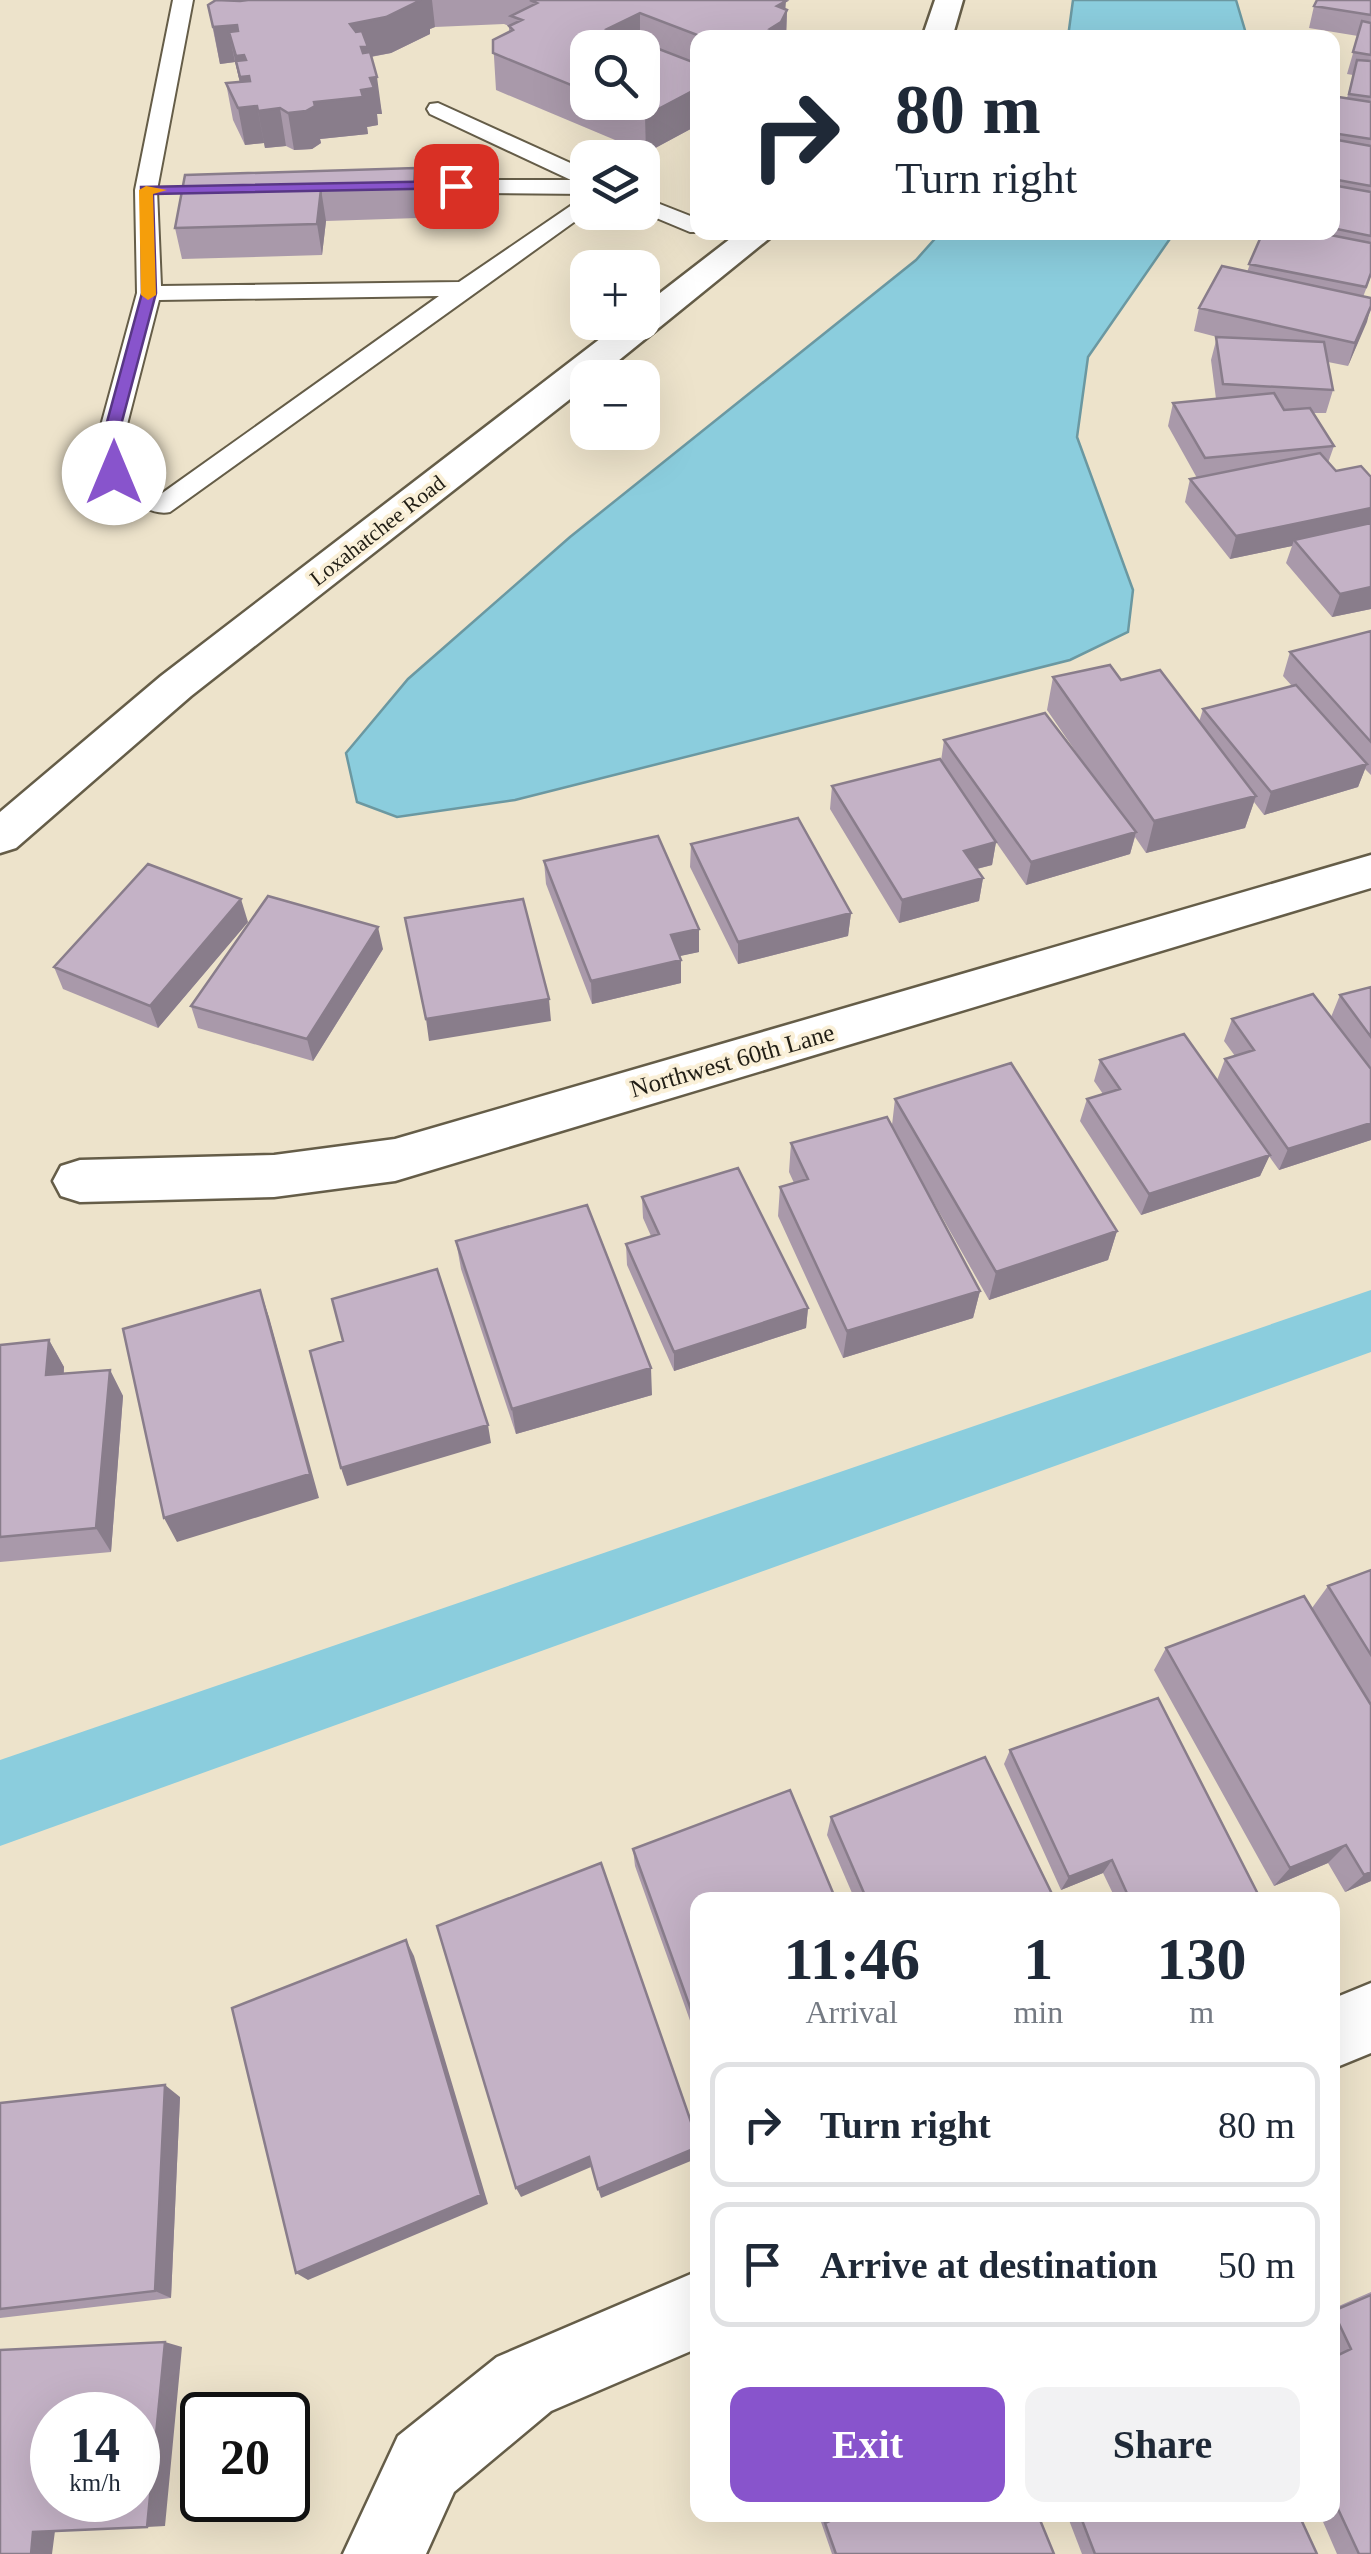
<!DOCTYPE html>
<meta charset="utf-8">
<style>
body{margin:0;font-family:"Times New Roman",serif;background:#f2f2f3;color:#1f2937;height:100vh;display:flex;flex-direction:column;font-size:38px;white-space:nowrap}
*{box-sizing:border-box;margin:0}
p{font-size:32px;color:#747a83}
.icon{flex:none;width:55px;height:55px;fill:none;stroke:currentColor;stroke-width:2;stroke-linecap:round;stroke-linejoin:round}
.map{position:relative;flex:1;overflow:hidden}
.details{position:absolute;left:690px;top:1892px;width:650px;height:630px;display:flex;flex-direction:column;background:#fff;border-radius:20px;box-shadow:0 10px 40px #0002}
.details>*{flex:none}
.hud{position:absolute;left:690px;top:30px;width:650px;height:210px;border-radius:20px;box-shadow:0 10px 40px #0002;background:#fff;color:#1f2937;overflow:hidden}
.tools{position:absolute;left:570px;top:30px;display:grid;gap:20px}
.tools a{display:grid;place-items:center;width:90px;height:90px;border-radius:20px;background:#fff;box-shadow:0 10px 40px #0002;font-size:50px}
.speed{position:absolute;left:30px;top:2392px;display:flex;gap:20px;font-size:50px;font-weight:700;text-align:center}
.speed>*{display:grid;place-content:center;width:130px;height:130px;border-radius:50%;background:#fff;box-shadow:0 10px 40px #0002;line-height:1}
.speed small{font-size:25px;font-weight:400}
.speed .limit{border:5px solid #111;border-radius:15px;background:#fff;color:#111}
.pin{position:absolute;display:grid;place-items:center;width:85px;height:85px;color:#fff;margin:-42px;border-radius:20px;box-shadow:0 5px 15px #0006}
.me{position:absolute;width:110px;margin:-55px;rotate:0deg;stroke-linejoin:round;filter:drop-shadow(0 0 8px #0008)}
.turn{display:flex;align-items:center;gap:35px;height:210px;padding:0 40px;font-size:45px}
.turn .icon{width:130px;height:130px;stroke-width:2.5}
.turn b{display:block;font-size:70px;line-height:85px}
.eta{display:flex;justify-content:space-evenly;align-items:center;height:170px;text-align:center}
.eta b{font-size:60px;font-weight:800;line-height:70px}
.cta{display:flex;gap:20px;margin-top:auto;padding:20px 40px}
.cta a{flex:1;height:115px;border-radius:20px;background:#8854cc;color:#fff;font-size:40px;font-weight:800;line-height:115px;text-align:center}
.cta a+a{background:#f2f2f3;color:#1f2937}
ul{padding:0;list-style:none}
li{display:flex;align-items:center;gap:30px;height:125px;margin:0 20px 15px;padding:0 20px;border:5px solid #e0e1e3;border-radius:20px}
li div{flex:1}
li b{display:block;font-size:38px}
li em{font-style:normal}
.map>svg:first-child{display:block}
.water{fill:#8bcddd;stroke:#6b98a1;stroke-width:2.5}
.lines{fill:none;stroke-linecap:round;stroke-linejoin:round}
.canal{fill:#8bcddd;fill-rule:evenodd}
.service-casing{stroke:#655d48;stroke-width:4}
.minor-casing{stroke:#655d48;stroke-width:5}
.secondary-casing{stroke:#655d48;stroke-width:5}
.service{fill:#fff;fill-rule:evenodd}
.minor{fill:#fff;fill-rule:evenodd}
.secondary{fill:#fff;fill-rule:evenodd}
.wall{fill:#a999aa;fill-rule:evenodd}
.shaded-wall{fill:#897d8b}
.building{fill:#c4b2c6;stroke:#897d8b;stroke-width:2.5;fill-rule:evenodd}
.route{fill:#8854cc;stroke:#583785;stroke-width:2.5}
.slow{fill:#f59e0b}
.labels{text-anchor:middle;stroke-width:8;stroke-linejoin:round;paint-order:stroke}
.far-street-label{font-size:22px;fill:#211e15;stroke:#faf0d8}
.street-label{font-size:25px;fill:#211e15;stroke:#faf0d8}
</style>
<div class="map">
<svg width="1371" height="2554" viewBox="0 0 1371 2554">
<rect width="100%" height="100%" fill="#ede3cb"/>
<path class="water" d="M1073,0H1236L1247,37H1068Z
M941,232L1174,233L1088,357L1077,437L1133,590L1128,632L1070,660L515,800L397,817L357,802L346,753L408,679L570,537L916,260Z"/>
<g class="lines">
<path class="canal" d="M1371,1290V1352L0,1846V1760Z"/>
<g class="service-casing">
<path id="service" d="M173,0H193L157,190L161,286L459,282L588,194V212L170,512C147,517 123,492 105,479L96,444L137,293L135,190ZM439,296L161,494L127,470L122,444L159,300Z
M438,103L588,171V194L361,192L358,187L369,180H571L430,114L427,109L430,104Z
M642,197L698,219V232H703H690L642,212Z"/>
</g>
<g class="minor-casing">
<path id="minor" d="M1371,855V888L395,1181L274,1197L80,1202L61,1196L53,1181L61,1166L80,1160L274,1155L395,1139Z
M1371,1983V2053L1332,2069V1999Z
M698,2271V2348L551,2411L454,2492L426,2554H343L398,2436L497,2357Z"/>
</g>
<g class="secondary-casing">
<path id="secondary" d="M935,0H963L952,38H922Z
M739,232H777L597,378H588V385L191,696L16,848L0,853V812L161,676L622,322H642V307Z"/>
</g>
<use href="#service" class="service"/>
<use href="#minor" class="minor"/>
<use href="#secondary" class="secondary"/>
</g>
<path class="wall" d="M247,0H782L785,9L787,10L786,38H698V125L646,153L496,90L493,40L509,32V26L504,24L435,27L430,29V34L391,53L371,57L382,114H377L378,125L367,127L368,134L320,139L321,143L312,149L294,150L286,146L265,148L264,143L245,145L233,120L226,83L240,82L235,62L220,64L208,5ZM588,48L642,102H588Z
M1371,0V276L1363,297L1371,298V310L1348,366L1328,362L1333,390L1326,413H1313L1334,446L1328,463L1336,471L1371,477V609L1332,617L1286,563L1292,546L1230,559L1185,502L1190,479L1197,478L1168,426L1173,403L1216,399L1211,360L1217,337L1194,331L1199,308L1247,272L1260,238L1253,236L1254,232H1332V96L1347,98L1353,75L1347,74L1358,36L1309,28L1314,6Z
M415,168L419,199L418,218L326,221L322,255L182,259L175,228L185,175Z
M1371,631V775L1365,769L1358,787L1264,815L1254,802L1245,828L1146,853L1135,837L1130,854L1026,885L996,842L992,865L977,869L983,878L979,901L899,923L830,809L832,786L941,761L944,740L1085,765L1047,710L1053,677L1121,680L1199,722L1203,709L1292,686L1283,676L1290,652Z
M691,844L851,913L848,936L738,964L690,867Z
M544,861L699,952L679,956L681,960V983L592,1004L546,884Z
M248,922L158,1028L63,989L54,967Z
M383,949L313,1061L198,1028L191,1006Z
M1371,987V1140L1279,1170L1269,1156L1260,1176L1141,1215L1080,1121L1087,1099L1103,1094L1094,1081L1100,1060L1217,1080L1225,1059L1235,1056L1224,1041L1232,1019L1331,1017L1340,995Z
M895,1099L1117,1231L1108,1260L989,1300L925,1187L980,1291L973,1318L843,1358L778,1216L780,1187L794,1183L789,1172L791,1143L892,1125Z
M642,1197L808,1308L806,1328L674,1371L627,1265L626,1244L651,1236L643,1218Z
M456,1241L652,1395L516,1434L461,1269Z
M49,1340L64,1367V1373L110,1370L123,1396L111,1552L0,1562V1345Z
M1371,1570V1881L1345,1892L1328,1863L1274,1886L1154,1670L1166,1648L1312,1608L1328,1586Z
M1010,1750L1261,1900H1116L1103,1873L1061,1890L1004,1764Z
M831,1817L1055,1900H855L827,1835Z
M633,1849L698,1900V2043L635,1866Z
M180,2097L171,2298L0,2318V2103Z
M1371,2292V2554H1337L1320,2515H1332V2309Z
M837,2515H1038L1054,2554H832L821,2522Z
M1067,2515H1299L1317,2554H1082Z"/>
<path class="shaded-wall" d="M421,0H432L435,27L430,29V34L391,53L369,57L377,77L382,114H377L378,125L367,127L368,134L320,139L321,143L312,149L294,150L288,113L314,102L361,90L350,24Z
M786,1L785,14L787,10L786,38H765L777,6Z
M640,13V48L607,29Z
M237,25L257,106L264,143L245,145L238,108L245,107L229,32L235,62L220,64L213,27Z
M698,88V125L646,153L645,116Z
M280,108L286,146L265,148L258,111Z
M415,168L419,199L418,218L414,187Z
M321,189L326,221L322,255L317,224Z
M1371,306L1367,322L1348,366L1355,343Z
M1371,508V530L1294,540L1292,546L1230,559L1236,536Z
M1371,587V609L1332,617L1340,594Z
M1367,764L1358,787L1264,815L1271,792Z
M1256,796L1245,828L1146,853L1154,821Z
M1136,832L1130,854L1026,885L1031,862Z
M996,842L992,865L960,873L964,851Z
M983,878L979,901L899,923L902,900Z
M241,899L248,922L158,1028L150,1006Z
M851,913L848,936L738,964V942Z
M378,927L383,949L313,1061L307,1039Z
M699,929V952L671,958V935Z
M681,960V983L592,1004L591,981Z
M549,999L551,1021L429,1041L426,1019Z
M1371,1123V1140L1279,1170L1288,1149Z
M1270,1155L1260,1176L1141,1215L1149,1194Z
M1117,1231L1108,1260L989,1300L996,1272Z
M260,1290L269,1317L319,1498L177,1542L164,1518Z
M980,1291L973,1318L843,1358L847,1331Z
M808,1308L806,1328L674,1371V1352Z
M49,1340L64,1367L61,1401L46,1375Z
M651,1368L652,1395L516,1434L512,1409Z
M110,1370L123,1396L111,1552L96,1528Z
M488,1425L491,1443L347,1486L341,1468Z
M1346,1845L1328,1863L1274,1886L1290,1868Z
M1112,1860L1103,1873L1061,1890L1069,1877Z
M1371,1872V1881L1345,1892L1364,1875Z
M406,1940L414,1956L488,2204L308,2280L296,2273Z
M165,2085L180,2097L171,2298L155,2291Z
M698,2147V2158L601,2198L598,2189Z
M589,2157L591,2167L521,2197L516,2188Z
M165,2342L182,2347L165,2526L147,2527Z
M55,2531L52,2554H31L33,2532Z"/>
<path class="building" d="M216,0L240,1L248,0H421L386,17L350,24L356,32L362,31L368,47H361L363,53L370,52L377,77L370,78L374,88L361,90L363,97L314,102L315,106L306,111L288,113L280,108L258,111L257,106L238,108L226,83L250,81L249,76L240,77L236,61L246,60L244,55L236,56L229,32L238,31L237,25L213,27L208,5Z
M530,0H782L786,1L777,6L787,10L781,22L770,29L776,31L765,38H705L640,13L607,29L698,64V88L645,116L613,102H642V48H588V92L493,53V40L513,30L509,26L522,20L511,16L537,3Z
M1317,0H1371V15L1314,6Z
M1362,21L1371,23V55L1353,52Z
M1357,60L1371,61V97L1349,94Z
M1332,96L1371,102V139L1332,133Z
M1332,139L1371,146V186L1332,179Z
M415,168L414,187L321,189L317,224L175,228L185,175Z
M1332,185L1371,192V236L1332,228Z
M1263,232H1315L1371,243V273L1366,287L1249,264Z
M1222,266L1371,298V306L1355,343L1199,308Z
M1216,337L1324,342L1333,390L1223,384Z
M1274,393L1284,410L1310,408L1334,446L1205,458L1173,403Z
M1320,453L1336,471L1361,466L1371,477V508L1236,536L1190,479Z
M1371,523V587L1340,594L1294,540Z
M1371,631V742L1290,652Z
M1110,665L1121,680L1160,670L1256,796L1154,821L1053,677Z
M1296,685L1367,764L1271,792L1203,709Z
M1045,713L1136,832L1031,862L944,740Z
M940,759L996,842L964,851L983,878L902,900L832,786Z
M798,818L851,913L738,942L691,844Z
M658,836L699,929L671,935L681,960L591,981L544,861Z
M148,864L241,899L150,1006L54,967Z
M268,896L378,927L307,1039L191,1006Z
M523,899L549,999L426,1019L405,918Z
M1371,987V1037L1340,995Z
M1313,994L1371,1069V1123L1288,1149L1225,1059L1254,1050L1232,1019Z
M1184,1034L1270,1155L1149,1194L1087,1099L1120,1089L1100,1060Z
M1011,1063L1117,1231L996,1272L895,1099Z
M887,1117L980,1291L847,1331L780,1187L808,1179L791,1143Z
M738,1168L808,1308L674,1352L626,1244L659,1234L642,1197Z
M587,1205L651,1368L512,1409L456,1241Z
M437,1269L488,1425L341,1468L310,1351L343,1341L332,1299Z
M260,1290L310,1474L164,1518L123,1329Z
M49,1340L46,1375L110,1370L96,1528L0,1537V1345Z
M1371,1570V1655L1328,1586Z
M1304,1596L1371,1705V1872L1364,1875L1346,1845L1290,1868L1166,1648Z
M1158,1698L1261,1900H1130L1112,1860L1069,1877L1010,1750Z
M985,1757L1055,1900H867L831,1817Z
M790,1790L836,1900H698V2029L633,1849Z
M601,1863L698,2142V2147L598,2189L589,2157L516,2188L437,1926Z
M406,1940L481,2195L296,2273L232,2008Z
M165,2085L155,2291L0,2309V2103Z
M1371,2295V2554H1359L1332,2496V2358L1351,2349L1333,2311Z
M165,2342L147,2527L33,2532L31,2554H0V2350ZM52,2415H138V2500H52Z
M843,2515H1038L1054,2554H836L825,2523Z
M1080,2515H1299L1317,2554H1095Z"/>
<path class="route" d="M456,181L461,183V188L153,194L156,293L116,444L121,473L108,476L101,444L142,293L141,187Z"/>
<path class="slow" d="M146,186L167,190L153,194L156,295L148,300L141,295L139,190Z"/>
<g class="labels">
<g class="far-street-label">
<text transform="translate(377 530) rotate(-38)" y="8">Loxahatchee Road</text>
</g>
<g class="street-label">
<text transform="translate(732 1060) rotate(-16)" y="9">Northwest 60th Lane</text>
</g>
</g>
</svg>
<div class="tools">
<a><svg class="icon" aria-label="search" viewBox="0 0 24 24"><circle cx="10" cy="10" r="6"/><path d="M15 15l6 6"/></svg></a>
<a><svg class="icon" aria-label="layers" viewBox="0 0 24 24"><path d="M12 4l9 5-9 5-9-5zM3 14l9 5 9-5"/></svg></a>
<a>+</a>
<a>−</a>
</div>
<div class="speed"><div>14<small>km/h</small></div><div class="limit">20</div></div>
<div class="pin" style="left:456px;top:186px;background:#d93025"><svg class="icon" aria-label="arrive" viewBox="0 0 24 24"><path d="M6 21V4h12l-3 4 3 4H6"/></svg></div>
<svg class="me" style="left:114px;top:473px" viewBox="-20 -20 40 40"><circle r="19" fill="#fff"/><path d="M0-13L10 11 0 6-10 11z" fill="#8854cc"/></svg>
<div class="hud">
<div class="turn"><svg class="icon" aria-label="right" viewBox="0 0 24 24"><path d="M7 20v-9h11M14 6l5 5-5 5"/></svg><div><b>80 m</b>Turn right</div></div>
</div>
<section class="details">
<div class="eta">
<div><b>11:46</b><p>Arrival</p></div>
<div><b>1</b><p>min</p></div>
<div><b>130</b><p>m</p></div>
</div>
<ul>
<li><svg class="icon" aria-label="right" viewBox="0 0 24 24"><path d="M7 20v-9h11M14 6l5 5-5 5"/></svg><div><b>Turn right</b></div><em>80 m</em></li>
<li><svg class="icon" aria-label="arrive" viewBox="0 0 24 24"><path d="M6 21V4h12l-3 4 3 4H6"/></svg><div><b>Arrive at destination</b></div><em>50 m</em></li>
</ul>
<div class="cta"><a>Exit</a><a>Share</a></div>
</section>
</div>
